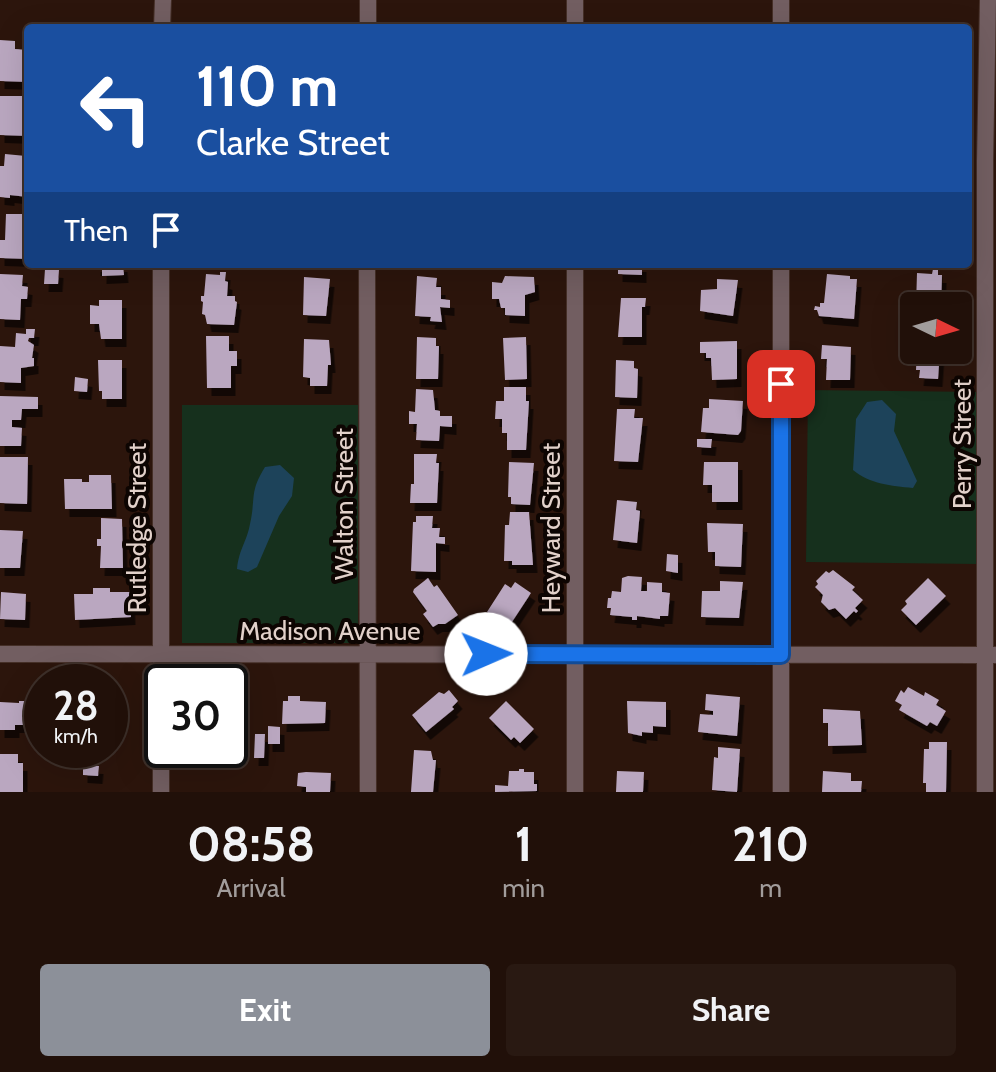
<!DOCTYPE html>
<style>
body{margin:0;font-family:Cabin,sans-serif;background:#291912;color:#f1f3f6;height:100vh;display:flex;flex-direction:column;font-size:30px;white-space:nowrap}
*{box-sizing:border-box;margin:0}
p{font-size:26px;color:#a29d9c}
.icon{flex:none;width:44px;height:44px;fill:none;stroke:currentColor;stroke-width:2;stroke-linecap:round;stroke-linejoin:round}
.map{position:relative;height:792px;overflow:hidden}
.details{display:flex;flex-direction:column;background:#211009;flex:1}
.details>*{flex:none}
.top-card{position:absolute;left:24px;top:24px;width:948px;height:244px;border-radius:8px;box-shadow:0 8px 32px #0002,0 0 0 2px #3e302a;background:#1a4fa0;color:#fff;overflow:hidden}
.needle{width:52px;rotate:95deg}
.fabs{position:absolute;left:900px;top:292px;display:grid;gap:16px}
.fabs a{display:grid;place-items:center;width:72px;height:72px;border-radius:8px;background:#211009;box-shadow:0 8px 32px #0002,0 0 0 2px #3e302a;font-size:40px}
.speed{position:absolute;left:24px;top:664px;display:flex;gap:16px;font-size:40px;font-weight:700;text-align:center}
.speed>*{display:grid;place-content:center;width:104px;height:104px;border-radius:50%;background:#211009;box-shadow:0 8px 32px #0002,0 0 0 2px #3e302a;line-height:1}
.speed small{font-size:20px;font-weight:400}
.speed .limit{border:4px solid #111;border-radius:12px;background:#fff;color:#111}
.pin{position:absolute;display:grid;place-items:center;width:68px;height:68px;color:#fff;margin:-34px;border-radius:16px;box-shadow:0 4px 12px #0006}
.me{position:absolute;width:88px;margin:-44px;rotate:89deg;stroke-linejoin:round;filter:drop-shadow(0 0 6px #0008)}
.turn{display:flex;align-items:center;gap:28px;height:168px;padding:0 40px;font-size:36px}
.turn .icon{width:104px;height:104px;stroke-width:2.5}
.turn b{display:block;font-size:56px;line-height:68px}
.then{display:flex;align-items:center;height:76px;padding:0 40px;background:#0003;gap:16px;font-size:30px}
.eta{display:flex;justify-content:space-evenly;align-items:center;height:136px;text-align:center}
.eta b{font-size:48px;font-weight:700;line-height:56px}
.button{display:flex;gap:16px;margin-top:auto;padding:16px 40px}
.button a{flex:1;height:92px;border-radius:8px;background:#8c9099;color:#fff;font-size:32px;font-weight:700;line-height:92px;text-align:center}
.button a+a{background:#291912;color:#f1f3f6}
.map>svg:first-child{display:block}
.green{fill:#16301d}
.water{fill:#1d435a}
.building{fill:#baa7c0;filter:url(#shadow)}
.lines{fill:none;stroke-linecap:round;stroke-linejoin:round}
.minor-casing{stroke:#452f27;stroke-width:18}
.minor{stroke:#725e61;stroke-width:16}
.route-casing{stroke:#114b97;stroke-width:20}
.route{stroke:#1a73e8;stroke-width:14}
.labels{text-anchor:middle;stroke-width:8;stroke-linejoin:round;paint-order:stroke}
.street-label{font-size:26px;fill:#e2d1ca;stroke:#0d0502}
</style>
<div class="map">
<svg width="996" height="792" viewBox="0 0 996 792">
<defs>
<filter id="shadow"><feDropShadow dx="4.5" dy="8" stdDeviation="0" flood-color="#0009"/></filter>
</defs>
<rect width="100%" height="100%" fill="#2c150c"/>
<path class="green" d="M808,390L980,392L978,564L806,562Z
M182,405H358V643H182Z"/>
<path class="water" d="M882,400L896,414L894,431L917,481L913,488C891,486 870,484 853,470L856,419L867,402Z
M280,465L294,478L292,496L279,516L257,567L248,572L237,569C239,549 247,541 250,524C256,497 249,493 265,467Z"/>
<path class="building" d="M0,40L15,41V49L28,50V82L0,81Z
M0,96H28V136L0,135Z
M5,154L26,156L28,197L10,195V198L0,197V166H4Z
M6,214H28V259L0,258V240H5Z
M96,264H123L124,275L102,276V268H96Z
M618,264H642V275L618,274Z
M45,269L59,270L58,284H44Z
M933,269H938V275H942L941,306H916L917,273L932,274Z
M220,272H226L225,281L228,282L227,296H235V301L237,302L234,325L207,324L205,315L202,314L203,302L201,301V296H204L206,274L220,275Z
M0,274L23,275L22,286L28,287L27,299H21L20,320L0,319Z
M827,274L850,276V279H857L854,319L819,316L817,310H814L815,306L820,307V303H824Z
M417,276L437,278L436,287H441V299L450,300V308L440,307L442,322L430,321L431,317L415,316Z
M505,276L534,277L535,292L525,295V316L505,315V308H501L499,299H492V282L502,283Z
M304,277L330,279L326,316L303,315Z
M717,279L738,280L733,316L700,311L701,290L717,289Z
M621,298H646L645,307H642V337H618Z
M99,300H122V339H101L99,324H90V305L99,306Z
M26,329H35L34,338H29L28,341L34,345L32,358H34V366L21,368V383L0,382V346L15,347L16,333L26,334Z
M206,336H229V351H237V366H231V388H207Z
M417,337L436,338V346H439L438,379H416Z
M526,337L527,379L505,380L503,338Z
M304,339L329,340L331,365H328L327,386H310V378L303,377Z
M737,341V379L712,380L711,358H706V353H700V342Z
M822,345L851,347L850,380H826L827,359H821Z
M917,350H940L938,379L919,378L920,370H916Z
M98,360H122V399H102V391H99Z
M616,360L634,361V368L638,369L637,398L615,397Z
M75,377L88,379L87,392L74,391Z
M504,387H526V401H529L526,450H507V433H502V419H495L496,401H504Z
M416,389L433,390L435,410L440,411V416H452V427L440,426L439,441L416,440L417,424H409V411L415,412Z
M0,396L38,397V409H22L21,420H12V427L22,428L21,446H0Z
M709,399L743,401L741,431L738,435L701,432L703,408H709Z
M617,409H635L634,418H643L638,462L614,461Z
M697,439H712L711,448L697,447Z
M414,454H437L436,463H439L437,503H410L411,484H414Z
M0,457H28L27,504L0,503Z
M509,462L534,463L530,505L511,504V497H508Z
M704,462H738V502H712V485H703Z
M89,475H111L112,509H65L64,479H82V482H89Z
M617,500L637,502L636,510L640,511L637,543L613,540Z
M510,512H529L533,565H512V561H504L505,525H509Z
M416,516H433L432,528H440L439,537H445V544L436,543V572L411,571L413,522H416Z
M101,518L122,519L123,568H100L101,546H97V539H101Z
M707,523L743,524L741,567L715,566V552H708Z
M0,530L23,531L20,568H0Z
M667,554L678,555V573L666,571Z
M833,570L855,587L852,590L863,600L855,608L858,611L856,613L854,611L846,619L835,608L829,610L821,602L823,595L815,587L818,584L816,581L826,571L829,573Z
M628,576L642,577L641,591H647V582L662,583V592L670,593L668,616H660V619L637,616V620H632V617L610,615L611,608H607L608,598H611L612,591L621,592L622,578Z
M428,578L434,587L437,585L458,615L445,624H438L433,627L423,614L427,611L413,592L414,589Z
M928,578L946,596L916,625L901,610L907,604L905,601Z
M720,581L743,582L739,618L701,617L702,591H720Z
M515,582L531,593L508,628L487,612L505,584L511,588Z
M93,588H110V592H130L131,617L75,620L74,594H93Z
M1,592L26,594L25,620L0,619Z
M908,687L924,696L925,692L939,700L936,705L946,711L937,726L930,722L927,726L899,710L902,705L895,701L901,690L904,693Z
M449,690L458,701L452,707L454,709L426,732L412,715L439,692L444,694Z
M706,694L740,697L737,736L698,732L700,714L713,715V711L705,710Z
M288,696H300V701L326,702L325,723L282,724L283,701H288Z
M19,701H39V719H31V725H15V730H0V702L19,703Z
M506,701L534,729L520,743L514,737L511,740L489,718Z
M627,701L666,702V727L653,726V733L642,732V736L628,733Z
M230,703H244L243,726H237V730H230Z
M823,709L860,711L862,745L828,746V723H823Z
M268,726L280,727V744H268Z
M255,734H265L264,758H254Z
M929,742H947L946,792H926V783H923L924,749H929Z
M718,747L740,749L737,792L712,790L714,757L718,758Z
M414,750L431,751L433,760H436L433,792H411Z
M0,754H18V763H23V792H0Z
M83,765L99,766L98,776L83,775Z
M519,769H524V772H534V784H537V791L495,792V785L508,786L509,771H519Z
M617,771L644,772L643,792H616Z
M823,771L851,773V781H862L861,792H822Z
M306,772L331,773L330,792H306V787L297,786L298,773Z"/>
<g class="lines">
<g class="minor-casing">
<path id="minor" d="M575,0V28
M781,0V28
M162,28L163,0
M368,28V0
M367,264L368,792
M781,264V792
M0,654L996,655
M161,792V264
M575,792V264
M985,792V161L988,0"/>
</g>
<use href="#minor" class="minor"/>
</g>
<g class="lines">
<g class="route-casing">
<path id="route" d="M486,654L781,655V384"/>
</g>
<use href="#route" class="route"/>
</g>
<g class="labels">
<g class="street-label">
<text transform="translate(962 444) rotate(-90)" y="9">Perry Street</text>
<text transform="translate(344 504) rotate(-90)" y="9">Walton Street</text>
<text transform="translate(137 528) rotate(-90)" y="9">Rutledge Street</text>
<text transform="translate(551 528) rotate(-90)" y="9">Heyward Street</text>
<text x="330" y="640">Madison Avenue</text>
</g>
</g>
</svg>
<div class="fabs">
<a><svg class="needle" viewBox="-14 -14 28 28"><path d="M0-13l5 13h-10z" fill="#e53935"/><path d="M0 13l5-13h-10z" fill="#a29d9c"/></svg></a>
</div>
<div class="speed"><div>28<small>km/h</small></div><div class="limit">30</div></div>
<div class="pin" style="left:781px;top:384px;background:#d93025"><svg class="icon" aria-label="arrive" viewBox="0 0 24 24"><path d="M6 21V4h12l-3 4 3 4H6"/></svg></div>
<svg class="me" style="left:486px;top:654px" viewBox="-20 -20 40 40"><circle r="19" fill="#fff"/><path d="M0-13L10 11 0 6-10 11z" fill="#1a73e8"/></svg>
<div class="top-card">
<div class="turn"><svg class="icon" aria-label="left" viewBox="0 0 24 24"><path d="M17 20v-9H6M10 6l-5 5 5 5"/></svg><div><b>110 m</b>Clarke Street</div></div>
<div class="then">Then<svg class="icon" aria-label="arrive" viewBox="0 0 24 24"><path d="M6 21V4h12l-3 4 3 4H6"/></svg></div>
</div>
</div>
<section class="details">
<div class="eta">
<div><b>08:58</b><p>Arrival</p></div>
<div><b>1</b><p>min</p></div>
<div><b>210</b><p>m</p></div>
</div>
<div class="button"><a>Exit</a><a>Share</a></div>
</section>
